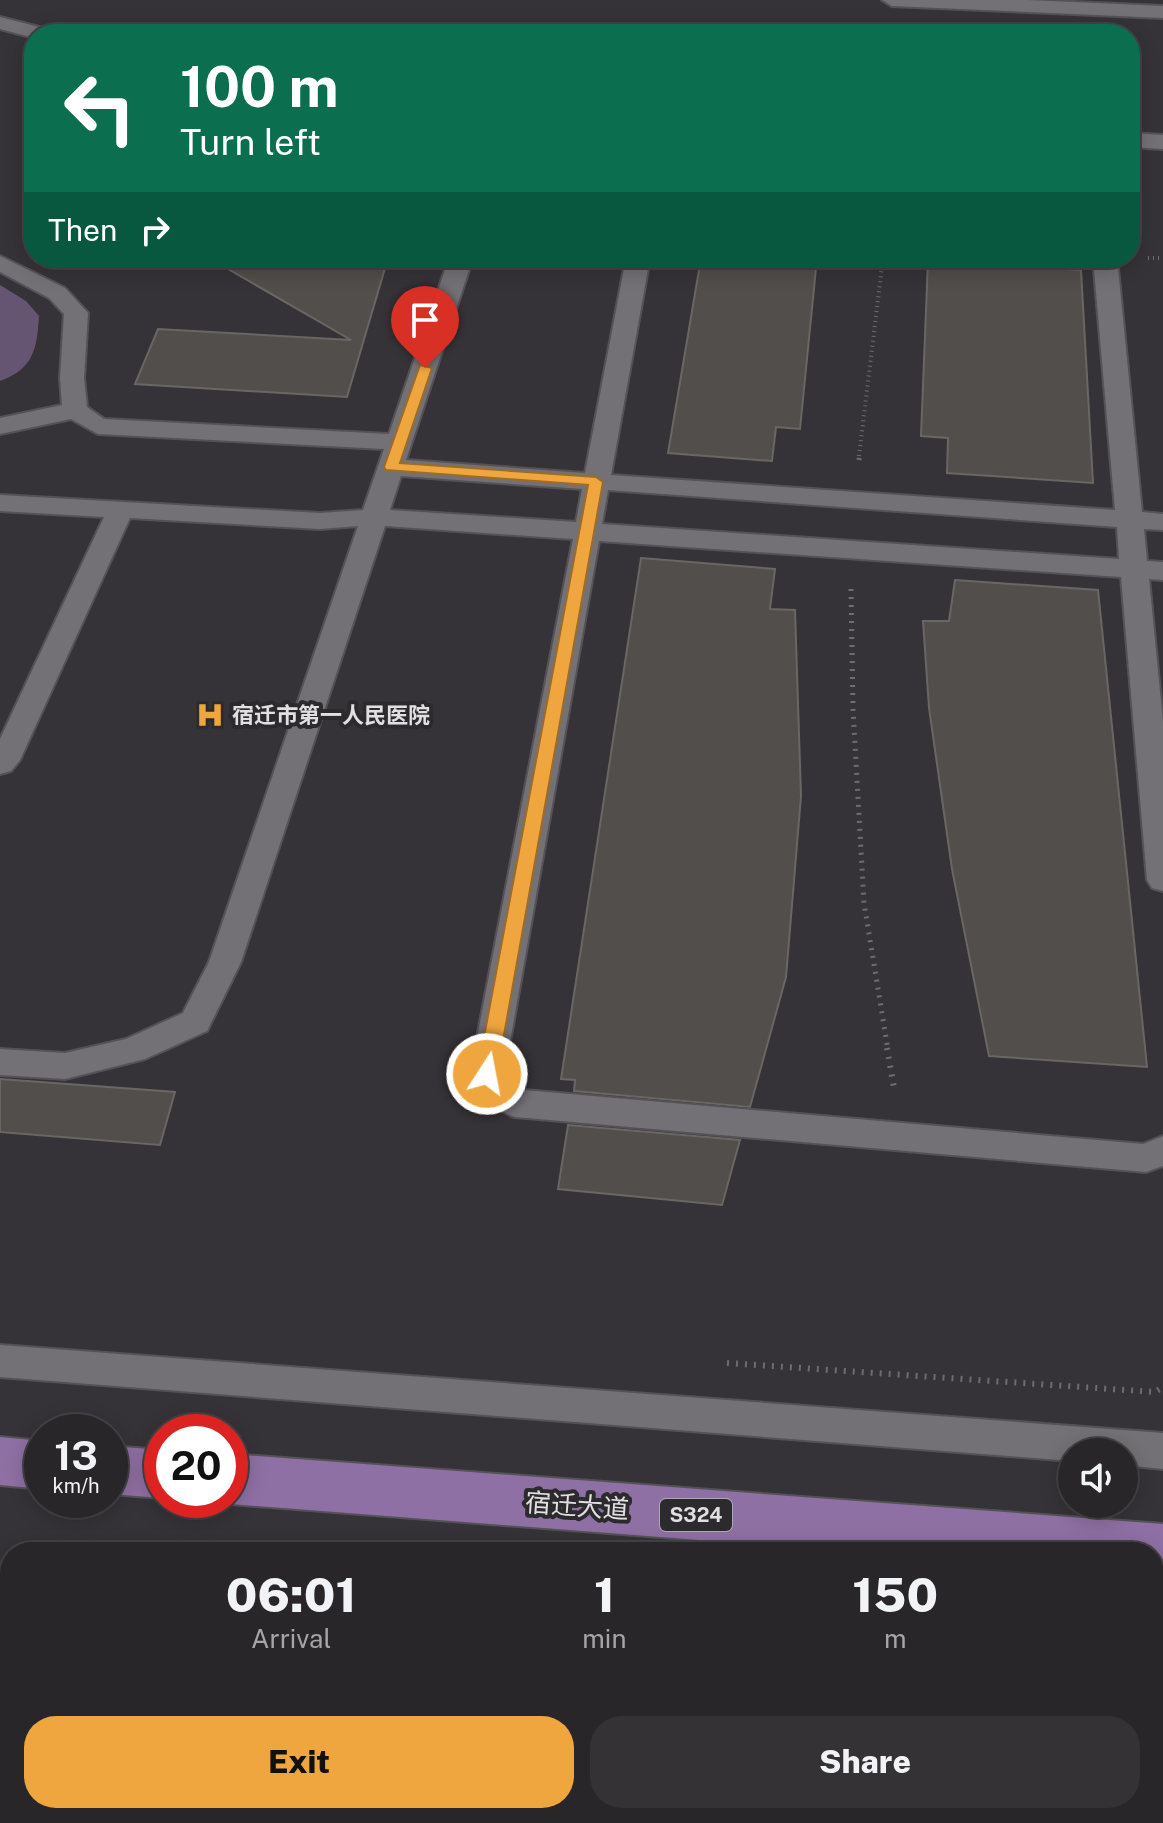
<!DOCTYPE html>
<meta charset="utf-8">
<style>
body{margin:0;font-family:"Public Sans","Noto Sans SC",sans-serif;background:#343235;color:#f1f3f6;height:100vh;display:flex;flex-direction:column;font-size:30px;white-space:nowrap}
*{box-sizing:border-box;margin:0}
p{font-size:26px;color:#a5a5a8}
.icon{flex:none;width:44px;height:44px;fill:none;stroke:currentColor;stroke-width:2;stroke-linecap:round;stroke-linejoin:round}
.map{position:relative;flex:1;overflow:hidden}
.drawer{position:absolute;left:0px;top:1542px;width:1164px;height:282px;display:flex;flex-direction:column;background:#282629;border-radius:32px 32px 0 0;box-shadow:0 4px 20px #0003,0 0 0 2px #444346}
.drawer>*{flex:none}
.guide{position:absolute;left:24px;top:24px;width:1116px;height:244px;border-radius:32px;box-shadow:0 4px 20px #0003,0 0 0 2px #444346;background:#0b6e4f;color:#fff;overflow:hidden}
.tools{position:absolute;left:1058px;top:1438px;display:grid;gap:16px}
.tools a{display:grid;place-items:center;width:80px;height:80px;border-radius:50%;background:#282629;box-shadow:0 4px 20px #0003,0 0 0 2px #444346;font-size:40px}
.speed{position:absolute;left:24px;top:1414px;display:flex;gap:16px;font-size:40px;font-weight:700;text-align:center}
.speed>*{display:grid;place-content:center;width:104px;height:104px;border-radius:50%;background:#282629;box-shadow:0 4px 20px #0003,0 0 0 2px #444346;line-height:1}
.speed small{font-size:20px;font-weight:400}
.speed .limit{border:12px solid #d22;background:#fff;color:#111}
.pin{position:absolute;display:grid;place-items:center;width:68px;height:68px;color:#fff;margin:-82px -34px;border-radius:50% 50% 50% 0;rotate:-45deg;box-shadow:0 0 8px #0007}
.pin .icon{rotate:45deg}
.me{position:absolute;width:88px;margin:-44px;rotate:11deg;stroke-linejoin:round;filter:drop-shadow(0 0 6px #0008)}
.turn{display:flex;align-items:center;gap:28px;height:168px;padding:0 24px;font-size:36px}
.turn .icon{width:104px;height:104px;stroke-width:2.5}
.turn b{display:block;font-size:56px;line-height:68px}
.then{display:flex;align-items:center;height:76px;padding:0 24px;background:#0003;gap:16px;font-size:30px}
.eta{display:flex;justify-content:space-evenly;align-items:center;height:136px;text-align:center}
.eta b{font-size:48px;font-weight:800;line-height:56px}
.button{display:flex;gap:16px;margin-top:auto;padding:16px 24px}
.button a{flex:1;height:92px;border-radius:32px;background:#f0a63f;color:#111;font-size:32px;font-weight:800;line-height:92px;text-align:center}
.button a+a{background:#343235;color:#f1f3f6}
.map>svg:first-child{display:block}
.green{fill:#665572}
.building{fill:#514e4b;stroke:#6a6663;stroke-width:2}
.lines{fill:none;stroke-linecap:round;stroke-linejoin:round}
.service-casing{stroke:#545256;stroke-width:4}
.primary-casing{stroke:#545256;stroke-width:4}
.path-far2{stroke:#6e6c70;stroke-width:4;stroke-dasharray:1 4;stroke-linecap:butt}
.path-far1{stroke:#6e6c70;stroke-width:5;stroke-dasharray:2 6;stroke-linecap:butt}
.path{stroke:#6e6c70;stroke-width:6;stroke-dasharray:2 7;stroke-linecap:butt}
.service{fill:#737175;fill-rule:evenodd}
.primary{fill:#8f70a4;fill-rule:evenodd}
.route{fill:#f0a63f;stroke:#9c6c29;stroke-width:2}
.labels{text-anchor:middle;stroke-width:8;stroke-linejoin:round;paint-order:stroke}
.shield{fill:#2b2a2d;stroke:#aaa9ac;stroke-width:2}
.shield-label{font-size:20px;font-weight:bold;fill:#e1dfe2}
.poi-label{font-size:22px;font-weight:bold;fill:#e1dfe2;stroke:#2b2a2d;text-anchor:start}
.near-street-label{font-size:26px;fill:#e1dfe2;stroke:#2b2a2d}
</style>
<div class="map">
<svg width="1163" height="1823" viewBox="0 0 1163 1823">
<rect width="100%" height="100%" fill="#353337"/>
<path class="green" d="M0,285L26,301L39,316C37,348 34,369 0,381Z
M0,1798L10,1799V1814H171L266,1823H0Z"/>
<path class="building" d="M209,258H388L347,397L135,384L158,329L351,340Z
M701,258H817L800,429L776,427L772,461L668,453Z
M928,260L1081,270L1093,483L947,473L948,438L921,436Z
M641,558L775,569L770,609L795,610L801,796L786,977L750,1107L574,1091L575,1080L561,1079Z
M955,580L1098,590L1147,1067L989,1056L952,869L929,708L923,621H949Z
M0,1079L175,1092L160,1145L0,1132Z
M568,1125L740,1140L722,1205L558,1189Z"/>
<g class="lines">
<g class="service-casing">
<path id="service" d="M882,0H1027L1163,6V18L892,6Z
M0,17L51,30L54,34H34V38L0,29Z
M1130,133L1163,135V149L1130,147Z
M0,256L65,288L88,313L84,378L87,407L104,419L389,434L449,258H473L406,460L585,473L626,258H650L611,475L1115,510L1093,258H1117L1142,512L1163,514V530L1144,529L1147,561L1163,562V580L1149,579L1163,722V891L1152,888L1147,880L1121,577L599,541L505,1070L524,1090L1143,1144L1163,1136V1166L1146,1172L515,1117C496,1111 479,1091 470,1074L573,539L385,526L241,962L207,1031L145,1059L65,1079L0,1075V1049L65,1053L126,1039L183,1013L209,962L358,526L320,529L130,518L20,760L11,771L0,774V739L104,517L0,511V495L320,513L363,510L384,449L98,434L71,419L0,434V418L62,405L60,378L64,314L49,298L0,272ZM401,476L582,489L576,522L390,510ZM608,490L1117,527L1119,559L602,524Z
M0,1345L1163,1433V1469L1124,1465V1452H1072V1461L0,1377Z"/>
</g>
<g class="primary-casing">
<path id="primary" d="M0,1437L42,1441V1489L0,1485Z
M110,1446L162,1450V1498L110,1494Z
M230,1454L1163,1524V1576L1154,1575V1552H856L230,1504L220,1500H230Z
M0,1615L10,1616V1670L0,1669Z
M1154,1715L1163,1716V1774L1154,1773Z"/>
</g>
<path class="path-far2" d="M1148,258H1163
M859,456L883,258"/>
<path class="path-far1" d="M859,460L860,454
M851,589L853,709L864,903L888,1050"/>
<path class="path" d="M887,1048L894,1088
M727,1363L1155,1392L1163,1387
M0,1743L10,1744
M810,1814L912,1823"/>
<use href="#service" class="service"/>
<use href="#primary" class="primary"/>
</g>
<path class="route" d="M420,365L432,368L400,463L596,477L603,482L497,1074L487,1082L477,1074L588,485L386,470L384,467Z"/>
<defs>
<g id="hospital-bare" transform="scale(2.16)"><path d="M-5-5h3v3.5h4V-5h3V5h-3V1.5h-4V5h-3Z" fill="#f0a63f" stroke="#2b2a2d" stroke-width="2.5" paint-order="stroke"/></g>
</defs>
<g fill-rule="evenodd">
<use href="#hospital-bare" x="210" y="715"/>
</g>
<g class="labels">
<rect class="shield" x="660" y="1499" width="72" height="32" rx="6"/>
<g class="shield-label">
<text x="696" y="1522">S324</text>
</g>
<g class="poi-label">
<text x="232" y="723">宿迁市第一人民医院</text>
</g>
<g class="near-street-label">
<text transform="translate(577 1506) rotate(4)" y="9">宿迁大道</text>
</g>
</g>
</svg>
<div class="tools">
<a><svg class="icon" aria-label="sound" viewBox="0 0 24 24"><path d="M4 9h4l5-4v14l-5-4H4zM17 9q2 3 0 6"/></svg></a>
</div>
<div class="speed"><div>13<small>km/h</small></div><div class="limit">20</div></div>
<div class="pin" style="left:425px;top:368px;background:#d93025"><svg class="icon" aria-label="arrive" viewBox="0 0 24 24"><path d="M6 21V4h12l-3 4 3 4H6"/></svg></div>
<svg class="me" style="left:487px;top:1074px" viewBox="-20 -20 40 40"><circle r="17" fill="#f0a63f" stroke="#fff" stroke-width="3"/><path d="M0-11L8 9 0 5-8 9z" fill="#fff"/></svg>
<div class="guide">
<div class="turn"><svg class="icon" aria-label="left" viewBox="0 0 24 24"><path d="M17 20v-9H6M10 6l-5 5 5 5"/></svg><div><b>100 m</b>Turn left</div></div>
<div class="then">Then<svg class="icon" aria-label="right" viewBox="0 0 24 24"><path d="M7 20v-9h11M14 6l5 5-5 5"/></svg></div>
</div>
<section class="drawer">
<div class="eta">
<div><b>06:01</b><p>Arrival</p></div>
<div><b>1</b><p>min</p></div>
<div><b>150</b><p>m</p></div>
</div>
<div class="button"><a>Exit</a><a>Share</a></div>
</section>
</div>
